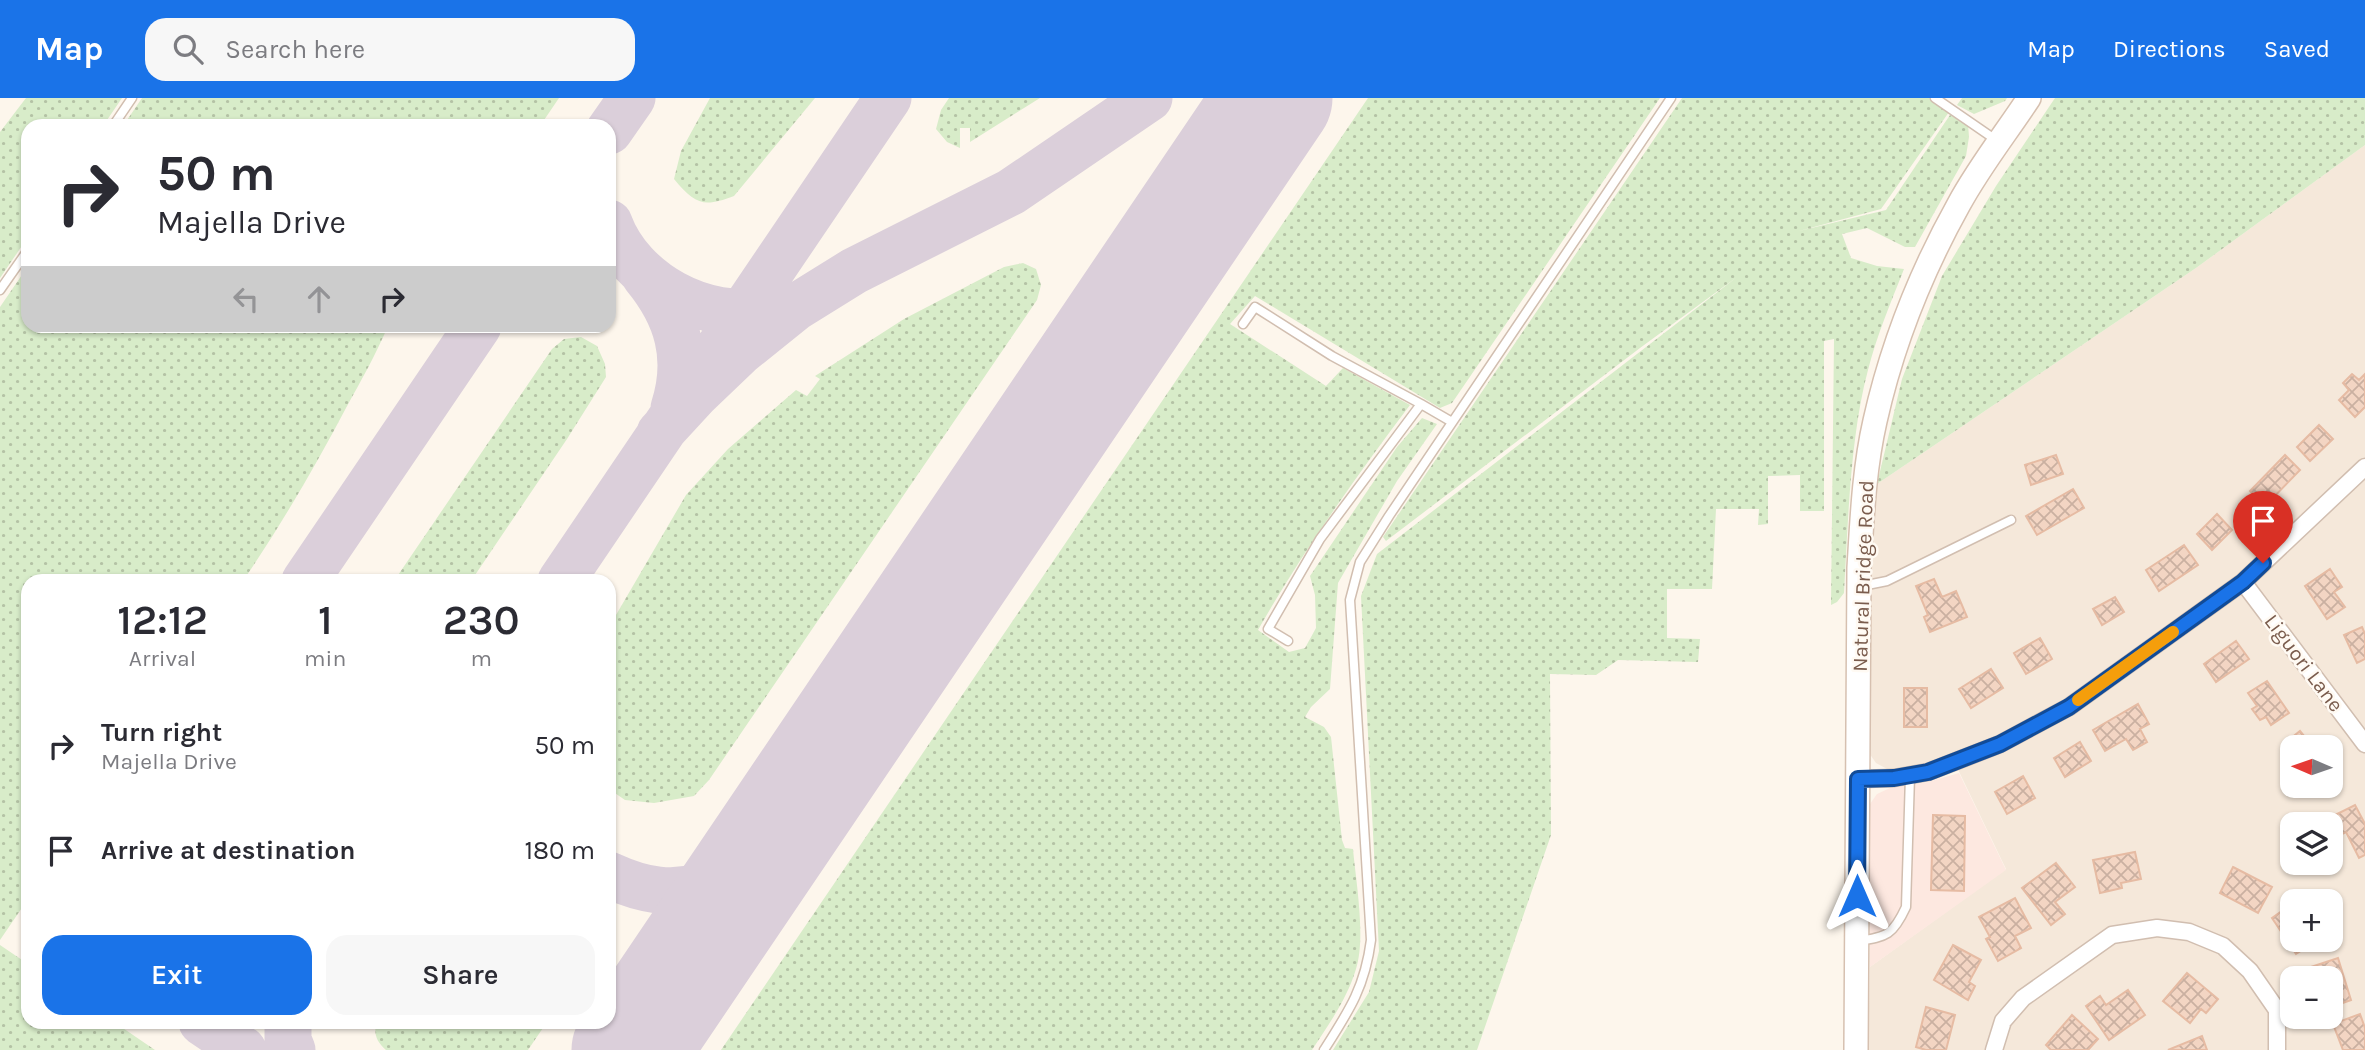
<!DOCTYPE html>
<meta charset="utf-8">
<style>
body{margin:0;font-family:Karla,sans-serif;background:#f7f7f7;color:#2b2b33;height:100vh;display:flex;flex-direction:column;font-size:26px;white-space:nowrap}
*{box-sizing:border-box;margin:0}
p{font-size:23px;color:#7c7c81}
.icon{flex:none;width:38px;height:38px;fill:none;stroke:currentColor;stroke-width:2;stroke-linecap:round;stroke-linejoin:round}
.map{position:relative;flex:1;overflow:hidden}
.details{position:absolute;left:21px;top:476px;width:595px;height:455px;display:flex;flex-direction:column;background:#fff;border-radius:21px;box-shadow:0 2px 5px #0004}
.details>*{flex:none}
.hud{position:absolute;left:21px;top:21px;width:595px;height:214px;border-radius:21px;box-shadow:0 2px 5px #0004;background:#fff;color:#2b2b33;overflow:hidden}
.needle{width:46px;rotate:272deg}
.controls{position:absolute;left:2280px;top:637px;display:grid;gap:14px}
.controls a{display:grid;place-items:center;width:63px;height:63px;border-radius:14px;background:#fff;box-shadow:0 2px 5px #0004;font-size:35px}
.pin{position:absolute;display:grid;place-items:center;width:60px;height:60px;color:#fff;margin:-72px -30px;border-radius:50% 50% 50% 0;rotate:-45deg;box-shadow:0 0 7px #0007}
.pin .icon{rotate:45deg}
.me{position:absolute;width:77px;margin:-38px;rotate:0deg;stroke-linejoin:round;filter:drop-shadow(0 0 5px #0008)}
.turn{display:flex;align-items:center;gap:24px;height:147px;padding:0 21px;font-size:32px}
.turn .icon{width:91px;height:91px;stroke-width:2.5}
.turn b{display:block;font-size:49px;line-height:60px}
.lanes{display:flex;align-items:center;height:66px;padding:0 21px;background:#0003;justify-content:center;gap:35px;direction:ltr}
.lanes .off{opacity:.35}
.eta{display:flex;justify-content:space-evenly;align-items:center;height:119px;text-align:center}
.eta b{font-size:42px;font-weight:600;line-height:49px}
.primary-button{display:flex;gap:14px;margin-top:auto;padding:14px 21px}
.primary-button a{flex:1;height:80px;border-radius:21px;background:#1a73e8;color:#fff;font-size:28px;font-weight:600;line-height:80px;text-align:center}
.primary-button a+a{background:#f7f7f7;color:#2b2b33}
ul{padding:0;list-style:none}
li{display:flex;align-items:center;gap:21px;height:105px;padding:0 21px}
li div{flex:1}
li b{display:block;font-size:26px}
li em{font-style:normal}
header{display:flex;align-items:center;gap:42px;box-sizing:border-box;height:98px;padding:0 35px;background:#1a73e8;color:#fff}
header strong{font-size:33px}
nav{display:flex;gap:38px;margin-inline-start:auto;font-size:24px}
.search{width:490px;height:63px;background:#f7f7f7;display:flex;align-items:center;gap:18px;box-sizing:border-box;padding:0 24px;border-radius:21px;color:#7c7c81;font-size:26px}
.map>svg:first-child{display:block}
.residential{fill:#f5e8da;fill-rule:evenodd}
.commercial{fill:#fde8e0}
.grass{fill:url(#grass-dots)}
.lines{fill:none;stroke-linecap:round;stroke-linejoin:round}
.taxiway{stroke:#dbcfda;stroke-width:47}
.runway{stroke:#dbcfda;stroke-width:117}
.building{fill:url(#building-cross-hatch);stroke:#e6bba3;stroke-width:2}
.lane-casing{stroke:#d1beb0;stroke-width:11}
.street-casing{stroke:#d1beb0;stroke-width:19}
.secondary-casing{stroke:#d6c0b0;stroke-width:26}
.lane{stroke:#fff;stroke-width:8}
.street{stroke:#fff;stroke-width:16}
.secondary{stroke:#fff;stroke-width:23}
.route-casing{stroke:#114b97;stroke-width:18}
.route{stroke:#1a73e8;stroke-width:12}
.slow{stroke:#f59e0b;stroke-width:12}
.labels{text-anchor:middle;stroke-width:5;stroke-linejoin:round;paint-order:stroke}
.street-label{font-size:21px;fill:#7a5c4d;stroke:#fffaf3}
</style>
<header>
<strong>Map</strong>
<div class="search"><svg class="icon" aria-label="search" viewBox="0 0 24 24"><circle cx="10" cy="10" r="6"/><path d="M15 15l6 6"/></svg>Search here</div>
<nav><a>Map</a><a>Directions</a><a>Saved</a></nav>
</header>
<div class="map">
<svg width="2365" height="952" viewBox="0 0 2365 952">
<defs>
<pattern id="grass-dots" width="8" height="8" patternUnits="userSpaceOnUse" patternTransform="scale(1.75)"><rect width="8" height="8" fill="#d8ecc9"/><path d="M2 2h.1M6 6h.1" fill="none" stroke="#b4c2a5" stroke-width="1.8" stroke-linecap="round"/></pattern>
<pattern id="building-cross-hatch" width="8" height="8" patternUnits="userSpaceOnUse" patternTransform="scale(1.75)"><rect width="8" height="8" fill="#f3d5c3"/><path d="M0 0l8 8M0 8l8-8" fill="none" stroke="#cab0a1"/></pattern>
</defs>
<rect width="100%" height="100%" fill="#fdf6ec"/>
<path class="residential" d="M2365,47V952H1868L1870,869L2006,771L1951,657L1923,667L1889,672L1876,665L1867,652L1871,425L1877,386L2196,170ZM2292,649H2331V688H2292ZM2292,726H2331V765H2292ZM2292,803H2331V842H2292ZM2292,880H2331V919H2292Z"/>
<path class="commercial" d="M1959,675L2006,772L1870,869V706L1877,696L1890,690L1928,684Z"/>
<path class="grass" d="M26,0H122L103,28H28V139L0,180V34Z
M142,0H559L540,28H123Z
M710,0H815L734,98C703,110 695,106 674,81L681,53Z
M949,0H1040L970,44V30H960V50L947,44L936,31L941,12Z
M1368,0H1660L1452,305L1440,310L1255,198L1230,226L1326,288L1343,270L1410,307C1355,380 1303,453 1258,532L1289,554L1305,550L1316,530L1315,497L1310,478L1397,349L1422,320L1437,326L1397,383L1338,485L1330,591L1311,609L1305,619L1324,629L1331,639L1342,742L1345,750L1353,751C1356,784 1366,840 1356,871C1347,901 1329,926 1312,952H721Z
M1682,0H1929L1949,14L1881,111L1799,133L1886,112L1950,17L1968,26L1969,39L1966,58L1915,149H1905L1867,130L1842,136L1851,160L1877,168L1904,171C1891,204 1877,237 1868,272C1850,339 1848,425 1844,495L1837,504L1831,507L1834,241L1824,243V413H1800V377L1768,378V426L1758,427L1759,411H1716L1712,491H1667V540L1700,541L1698,564L1618,562L1596,577L1550,576L1551,737L1477,952H1333L1369,894L1379,853L1361,498L1377,456L1737,179L1640,250L1386,443L1383,439Z
M1962,0H2007L2005,3L1974,16L1957,7Z
M2055,0H2365V47L2196,170L1877,386L1902,281L1942,178L1996,88Z
M1023,165L1036,171L1041,187L1037,202L709,682L694,698L654,705L625,702L609,691V529L686,397L728,351L796,292L807,298L820,281L815,278L904,221L1004,169Z
M28,168V228H388C376,256 361,283 346,310C315,369 281,427 243,483H28V801L0,842V209Z
M581,239L597,248L605,266L606,279L567,341L471,483H394L552,251L564,241Z
M0,847L28,866V924H114L155,952H0Z
M376,924H547L528,952H386C376,943 374,937 376,924Z"/>
<g class="lines">
<path class="taxiway" d="M609,33L632,0
M609,125C631,185 706,226 767,211
M645,178C678,218 690,260 674,310
M660,335L695,297L740,254L796,209L854,173L1011,94L1149,0
M305,483L478,228
M561,483L888,0
M609,777C683,811 720,787 775,736
M202,924L243,952
M288,924V942L292,952"/>
<path class="runway" d="M630,952L1274,0"/>
</g>
<path class="building" d="M2352,276L2359,282L2365,276V309L2355,319L2339,302L2349,292L2343,285Z
M2319,327L2333,341L2310,363L2297,349Z
M2056,357L2063,376L2031,387L2025,367Z
M2285,357L2300,372L2265,408L2250,393Z
M2073,391L2084,410L2037,437L2026,418Z
M2217,416L2232,432L2212,452L2197,436Z
M2184,447L2198,467L2159,493L2146,472Z
M2330,471L2342,489L2334,494L2345,509L2327,521L2305,488Z
M1934,481L1942,499L1956,493L1967,519L1930,534L1924,519L1928,517L1916,488Z
M2115,499L2124,514L2102,527L2093,511Z
M2362,529L2365,536V561L2357,565L2344,537Z
M2040,540L2052,561L2026,576L2014,555Z
M2236,543L2249,561L2216,584L2204,566Z
M1991,571L2003,590L1971,610L1959,591Z
M2267,583L2289,615L2271,627L2266,619L2260,622L2252,611L2257,608L2248,595Z
M1904,590H1927V629H1904Z
M2138,606L2149,626L2140,631L2147,644L2133,652L2126,641L2105,653L2093,632Z
M2300,633L2313,649H2292V657L2284,646Z
M2080,644L2091,663L2065,679L2054,660Z
M2023,678L2035,700L2007,716L1995,694Z
M2355,707L2365,726V757L2359,760L2346,734L2336,739L2327,721Z
M1933,717L1965,718L1964,793L1931,792Z
M2135,754L2141,781L2121,785L2122,790L2100,795L2093,762Z
M2056,765L2075,789L2055,804L2065,816L2051,827L2022,790Z
M2233,769L2272,789L2258,815L2220,795Z
M2015,800L2031,830L2015,838L2021,850L1998,863L1986,841L1990,839L1979,819Z
M2292,806V842L2325,843L2318,848L2315,844L2296,856L2272,820Z
M1953,847L1981,862L1969,884L1975,888L1968,902L1934,882Z
M2338,860L2351,902L2331,909V880H2307L2305,871Z
M2187,875L2218,901L2206,915L2201,911L2190,925L2163,903Z
M2128,892L2145,917L2109,942L2086,908L2100,898L2106,907Z
M1926,909L1955,917L1946,952H1926L1916,949Z
M2360,916L2365,930V952H2343L2333,926Z
M2072,917L2098,941L2088,952H2051L2046,947Z
M2202,938L2207,952H2168Z"/>
<g class="lines">
<g class="lane-casing">
<path id="lane" d="M1935,0L1996,42
M113,28L132,0
M0,192L28,152
M1243,226L1255,209L1332,258L1421,306
M1862,488L1887,483L2011,422
M1288,543L1268,531L1320,441L1421,306L1452,324
M1858,843C1887,839 1893,837 1906,809L1910,678
M1324,952C1349,913 1365,889 1371,842L1350,502L1360,464L1389,418L1671,0"/>
</g>
<g class="street-casing">
<path id="street" d="M2243,484L2365,646
M1858,681L1894,680L1928,674L2000,646L2069,609L2243,484L2365,369
M1994,952L2003,923L2023,900L2112,837L2157,830L2189,834L2223,848L2250,873L2277,912V952"/>
</g>
<g class="secondary-casing">
<path id="secondary" d="M1856,952L1859,470C1862,421 1864,371 1875,323C1892,247 1921,174 1959,106C1979,69 2006,35 2029,0"/>
</g>
<use href="#lane" class="lane"/>
<use href="#street" class="street"/>
<use href="#secondary" class="secondary"/>
</g>
<g class="lines">
<g class="route-casing">
<path id="route" d="M1857,798L1858,681L1894,680L1928,674L2000,646L2069,609L2243,484L2263,465"/>
</g>
<use href="#route" class="route"/>
<path class="slow" d="M2078,602L2173,534"/>
</g>
<g class="labels">
<g class="street-label">
<text transform="translate(1863 478) rotate(-88)" y="7">Natural Bridge Road</text>
<text transform="translate(2304 565) rotate(53)" y="7">Liguori Lane</text>
</g>
</g>
</svg>
<div class="controls">
<a><svg class="needle" viewBox="-14 -14 28 28"><path d="M0-13l5 13h-10z" fill="#e53935"/><path d="M0 13l5-13h-10z" fill="#7c7c81"/></svg></a>
<a><svg class="icon" aria-label="layers" viewBox="0 0 24 24"><path d="M12 4l9 5-9 5-9-5zM3 14l9 5 9-5"/></svg></a>
<a>+</a>
<a>−</a>
</div>
<div class="pin" style="left:2263px;top:465px;background:#d93025"><svg class="icon" aria-label="arrive" viewBox="0 0 24 24"><path d="M6 21V4h12l-3 4 3 4H6"/></svg></div>
<svg class="me" style="left:1857px;top:798px" viewBox="-20 -20 40 40"><path d="M0-17L14 15 0 8-14 15z" fill="#1a73e8" stroke="#fff" stroke-width="4"/></svg>
<div class="hud">
<div class="turn"><svg class="icon" aria-label="right" viewBox="0 0 24 24"><path d="M7 20v-9h11M14 6l5 5-5 5"/></svg><div><b>50 m</b>Majella Drive</div></div>
<div class="lanes"><svg class="icon off" aria-label="left" viewBox="0 0 24 24"><path d="M17 20v-9H6M10 6l-5 5 5 5"/></svg><svg class="icon off" aria-label="ahead" viewBox="0 0 24 24"><path d="M12 20V5M6 11l6-6 6 6"/></svg><svg class="icon" aria-label="right" viewBox="0 0 24 24"><path d="M7 20v-9h11M14 6l5 5-5 5"/></svg></div>
</div>
<section class="details">
<div class="eta">
<div><b>12:12</b><p>Arrival</p></div>
<div><b>1</b><p>min</p></div>
<div><b>230</b><p>m</p></div>
</div>
<ul>
<li><svg class="icon" aria-label="right" viewBox="0 0 24 24"><path d="M7 20v-9h11M14 6l5 5-5 5"/></svg><div><b>Turn right</b><p>Majella Drive</p></div><em>50 m</em></li>
<li><svg class="icon" aria-label="arrive" viewBox="0 0 24 24"><path d="M6 21V4h12l-3 4 3 4H6"/></svg><div><b>Arrive at destination</b></div><em>180 m</em></li>
</ul>
<div class="primary-button"><a>Exit</a><a>Share</a></div>
</section>
</div>
